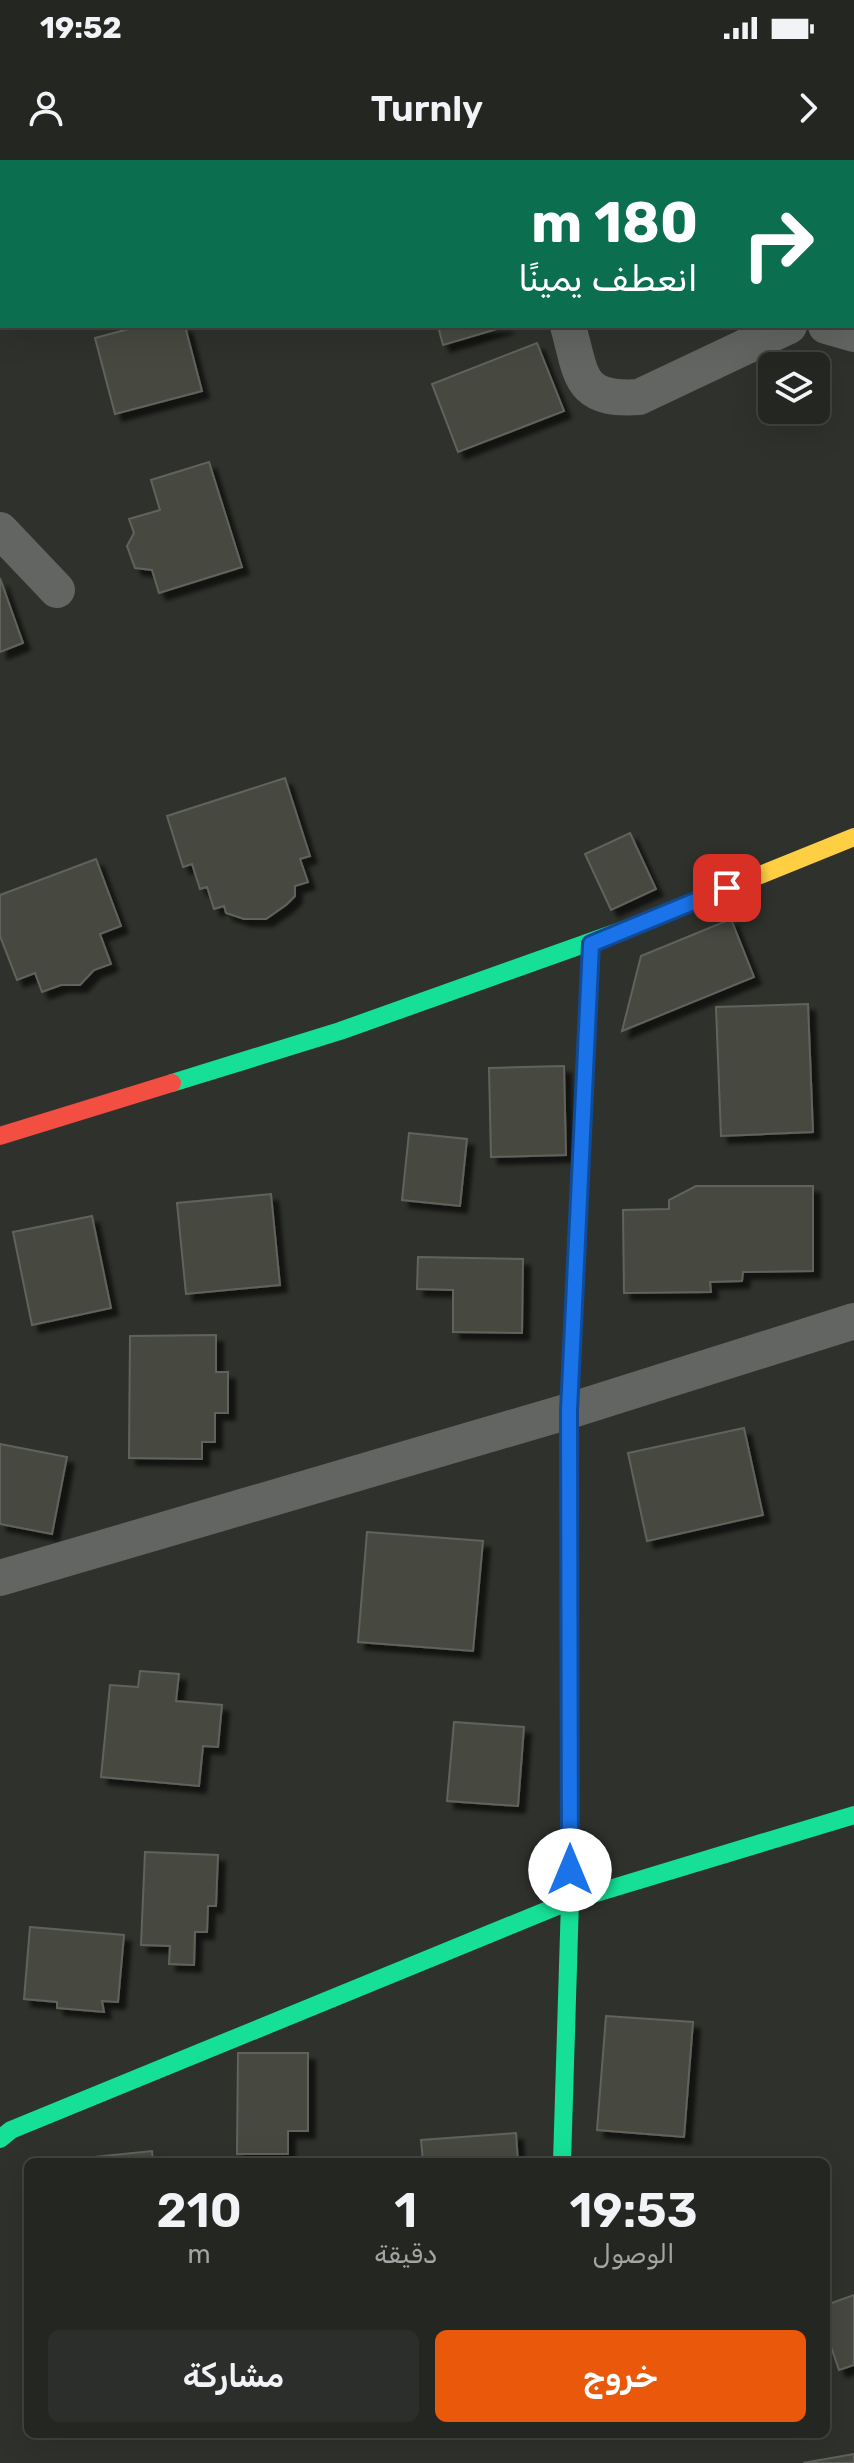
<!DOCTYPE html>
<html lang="ar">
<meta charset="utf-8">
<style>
body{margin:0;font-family:Rubik,"Noto Sans Arabic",sans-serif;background:#2b2e2a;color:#f1f3f6;direction:rtl;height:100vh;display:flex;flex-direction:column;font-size:30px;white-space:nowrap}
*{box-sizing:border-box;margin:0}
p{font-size:26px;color:#a3a5a5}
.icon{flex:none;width:44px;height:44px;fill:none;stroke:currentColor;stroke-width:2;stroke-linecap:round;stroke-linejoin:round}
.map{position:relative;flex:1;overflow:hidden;direction:ltr}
.side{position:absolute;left:24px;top:1998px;width:806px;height:280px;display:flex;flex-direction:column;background:#232621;border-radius:12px;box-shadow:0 8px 32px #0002,0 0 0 2px #40433f;direction:rtl}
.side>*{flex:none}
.hud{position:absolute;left:0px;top:0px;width:854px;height:168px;box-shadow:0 8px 32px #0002,0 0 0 2px #40433f;direction:rtl;background:#0b6e4f;color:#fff;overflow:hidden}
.buttons{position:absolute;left:758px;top:192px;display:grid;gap:16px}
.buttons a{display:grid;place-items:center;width:72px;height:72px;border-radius:12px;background:#232621;box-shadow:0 8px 32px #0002,0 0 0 2px #40433f;font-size:40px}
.pin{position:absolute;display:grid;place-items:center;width:68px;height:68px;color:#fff;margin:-34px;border-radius:16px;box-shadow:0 4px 12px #0006}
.me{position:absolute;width:88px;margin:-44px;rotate:0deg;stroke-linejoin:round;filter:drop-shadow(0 0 6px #0008)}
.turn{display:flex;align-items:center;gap:28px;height:168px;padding:0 24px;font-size:36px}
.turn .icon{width:104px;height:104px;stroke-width:2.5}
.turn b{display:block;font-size:56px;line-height:68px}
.eta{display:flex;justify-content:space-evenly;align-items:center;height:136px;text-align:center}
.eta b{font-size:48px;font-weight:600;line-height:56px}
.button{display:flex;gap:16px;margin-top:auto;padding:16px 24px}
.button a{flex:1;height:92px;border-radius:12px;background:#ea580c;color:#fff;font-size:32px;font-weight:600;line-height:92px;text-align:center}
.button a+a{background:#2b2e2a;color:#f1f3f6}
.status{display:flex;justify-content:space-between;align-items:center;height:56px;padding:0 40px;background:#232621;direction:ltr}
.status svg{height:22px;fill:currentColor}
header{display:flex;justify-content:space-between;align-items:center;height:104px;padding:0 24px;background:#232621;font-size:36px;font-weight:600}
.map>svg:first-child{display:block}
.building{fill:#474840;stroke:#62625d;stroke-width:2;filter:url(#shadow)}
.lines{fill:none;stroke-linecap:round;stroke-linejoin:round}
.street{stroke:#636563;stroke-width:36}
.fast{stroke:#16e098;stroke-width:18}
.slow{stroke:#ffcf43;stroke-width:18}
.jam{stroke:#f24e42;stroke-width:18}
.route-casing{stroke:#114b97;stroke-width:20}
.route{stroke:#1a73e8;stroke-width:14}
</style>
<div class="status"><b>19:52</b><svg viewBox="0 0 49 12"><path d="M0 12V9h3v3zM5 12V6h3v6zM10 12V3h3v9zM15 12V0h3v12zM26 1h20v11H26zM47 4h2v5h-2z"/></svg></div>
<header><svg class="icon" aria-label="forward" viewBox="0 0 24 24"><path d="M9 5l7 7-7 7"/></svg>Turnly<svg class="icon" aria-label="person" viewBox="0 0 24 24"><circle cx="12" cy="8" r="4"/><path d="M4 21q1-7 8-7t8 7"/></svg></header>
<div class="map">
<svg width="854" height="2303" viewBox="0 0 854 2303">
<defs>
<filter id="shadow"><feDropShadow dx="7" dy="7" stdDeviation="2" flood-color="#0009"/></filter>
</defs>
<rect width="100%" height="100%" fill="#2f322c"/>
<path class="building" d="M140,166H185L202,231L115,254L95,178Z
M438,166H507L443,185Z
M537,183L564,251L458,292L432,224Z
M209,302L242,407L159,433L152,410L135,408L127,386L134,373L129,359L160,350L151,320Z
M0,418L23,483L0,492Z
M285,618L310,696L300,699L308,722L295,726V736L286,745L266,759H244L226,753L224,746L214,749L207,727L200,729L192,704L183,707L167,656Z
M630,673L656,729L611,750L585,694Z
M96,699L121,766L100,774L111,804L94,810L80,825H61L42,832L35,813L17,820L0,776V735Z
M731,759L754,817L622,871L641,796Z
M808,844L813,972L721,976L716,847Z
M564,906L566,995L491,997L489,908Z
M409,973L467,979L460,1046L402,1040Z
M696,1026H813V1111L743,1112L742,1121L710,1122L711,1132L624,1133L623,1050L669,1049V1040Z
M271,1034L280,1125L186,1134L177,1043Z
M92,1056L111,1148L32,1165L13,1072Z
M418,1097L523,1099L522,1173L453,1172V1130L417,1129Z
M216,1175V1212H228V1253H215V1282H202V1299L129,1298L130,1176Z
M744,1268L763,1355L647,1381L628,1293Z
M0,1284L67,1297L52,1374L0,1364Z
M367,1372L483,1381L473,1491L358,1482Z
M140,1511L179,1514L176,1541L222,1545L218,1587L203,1586L199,1626L101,1617L110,1525L138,1527Z
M454,1562L524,1567L518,1646L447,1641Z
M145,1692L218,1695L216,1746H208L207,1772H195L194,1805L169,1804L170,1786L141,1785Z
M30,1767L124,1775L118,1842L102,1841L104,1852L57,1848V1842L24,1839Z
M606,1856L693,1862L684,1977L597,1970Z
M238,1893H308V1971H288V1994H237Z
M516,1973L518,2002H423L421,1980Z
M152,1991L153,2002H45Z
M854,2135V2205L839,2210L826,2172V2145Z
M854,2294V2303H803Z"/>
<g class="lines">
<path class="street" d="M522,0V2
M568,166C582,216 578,241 639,237L789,166
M826,166L854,174
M0,370L57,430
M0,1418L569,1251L854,1161"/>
<path class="fast" d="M172,923L340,871L629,768
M576,1097L591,784
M0,1979L11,1970L570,1741L854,1655
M562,2002L570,1741L569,1437"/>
<path class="slow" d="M629,768L854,677"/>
<path class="jam" d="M0,976L172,923
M569,1437V1251L576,1097"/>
</g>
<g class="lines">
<g class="route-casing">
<path id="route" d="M570,1710L569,1251L591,784L727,728"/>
</g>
<use href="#route" class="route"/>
</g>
</svg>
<div class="buttons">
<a><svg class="icon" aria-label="layers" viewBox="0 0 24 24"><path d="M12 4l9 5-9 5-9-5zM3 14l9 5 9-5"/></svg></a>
</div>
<div class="pin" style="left:727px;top:728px;background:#d93025"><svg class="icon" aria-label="arrive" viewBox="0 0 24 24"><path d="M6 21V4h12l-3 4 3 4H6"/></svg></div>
<svg class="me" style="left:570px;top:1710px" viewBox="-20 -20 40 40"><circle r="19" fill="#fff"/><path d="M0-13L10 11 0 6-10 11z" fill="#1a73e8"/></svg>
<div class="hud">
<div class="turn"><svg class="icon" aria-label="right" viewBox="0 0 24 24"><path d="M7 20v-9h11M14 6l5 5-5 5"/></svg><div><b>180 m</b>انعطف يمينًا</div></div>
</div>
<section class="side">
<div class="eta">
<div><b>19:53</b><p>الوصول</p></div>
<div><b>1</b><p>دقيقة</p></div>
<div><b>210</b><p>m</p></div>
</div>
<div class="button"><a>خروج</a><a>مشاركة</a></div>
</section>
</div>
